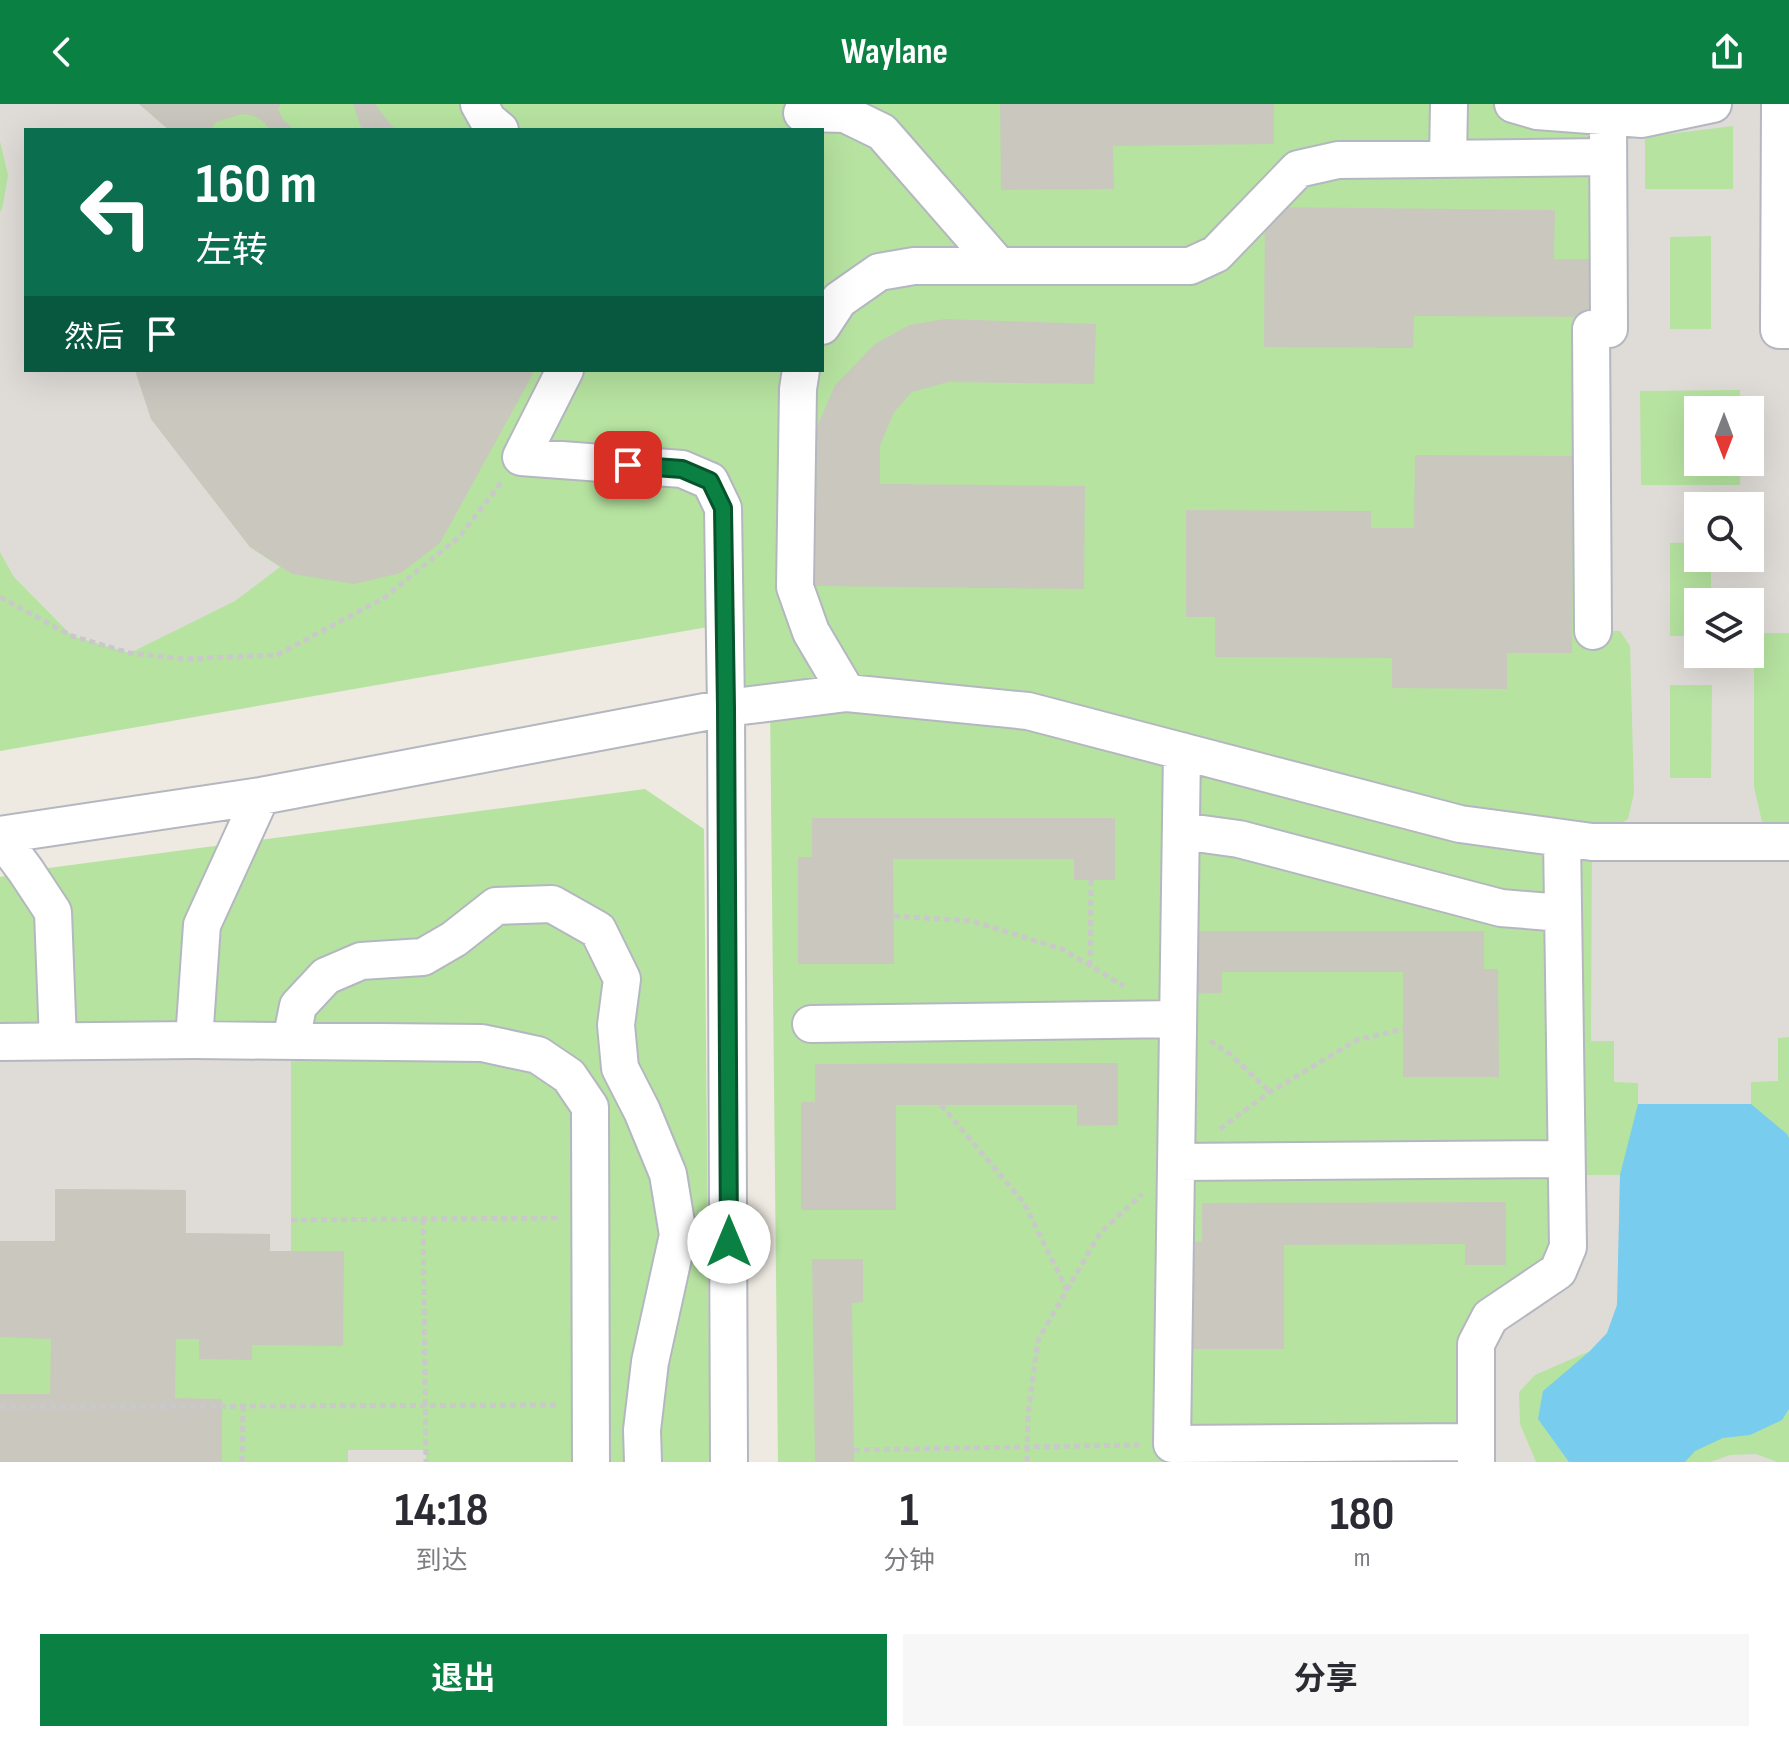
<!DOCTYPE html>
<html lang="zh">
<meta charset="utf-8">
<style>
body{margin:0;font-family:"Sofia Sans Condensed","Noto Sans SC",sans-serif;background:#f7f7f7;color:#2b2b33;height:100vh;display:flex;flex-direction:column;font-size:30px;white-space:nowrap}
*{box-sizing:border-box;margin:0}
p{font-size:26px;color:#7c7c81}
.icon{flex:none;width:44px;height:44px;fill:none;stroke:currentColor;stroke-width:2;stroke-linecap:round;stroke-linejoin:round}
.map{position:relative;height:1358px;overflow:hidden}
.details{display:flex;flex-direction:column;background:#fff;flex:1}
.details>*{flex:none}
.guide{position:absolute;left:24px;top:24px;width:800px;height:244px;border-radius:0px;box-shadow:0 8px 32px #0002;background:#0b6e4f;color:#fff;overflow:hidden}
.needle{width:52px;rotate:180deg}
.fabs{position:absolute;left:1684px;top:292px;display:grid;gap:16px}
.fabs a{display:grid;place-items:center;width:80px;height:80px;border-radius:0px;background:#fff;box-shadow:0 8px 32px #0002;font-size:40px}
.pin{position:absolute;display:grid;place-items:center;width:68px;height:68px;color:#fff;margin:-34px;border-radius:16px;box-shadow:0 4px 12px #0006}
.me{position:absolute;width:88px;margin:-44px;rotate:0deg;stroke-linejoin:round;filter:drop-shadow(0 0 6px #0008)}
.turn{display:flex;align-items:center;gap:28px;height:168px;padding:0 40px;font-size:36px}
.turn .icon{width:104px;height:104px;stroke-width:2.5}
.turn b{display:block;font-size:56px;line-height:68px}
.then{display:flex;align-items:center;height:76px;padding:0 40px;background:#0003;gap:16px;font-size:30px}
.eta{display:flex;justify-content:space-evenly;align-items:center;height:136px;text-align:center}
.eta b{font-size:48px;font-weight:700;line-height:56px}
.cta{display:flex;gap:16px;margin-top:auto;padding:16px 40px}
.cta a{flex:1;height:92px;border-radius:0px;background:#0b8043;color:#fff;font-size:32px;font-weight:700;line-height:92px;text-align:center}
.cta a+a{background:#f7f7f7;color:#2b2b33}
header{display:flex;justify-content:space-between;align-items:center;height:104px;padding:0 40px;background:#0b8043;color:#fff;font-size:36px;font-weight:700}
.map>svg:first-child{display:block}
.green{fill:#b6e3a0;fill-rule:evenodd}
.plaza{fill:#dfdcd8;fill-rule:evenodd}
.water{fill:#78cced}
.building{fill:#cac7bf}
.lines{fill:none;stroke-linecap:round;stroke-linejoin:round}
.minor-casing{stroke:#b4b7c0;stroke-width:40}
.path{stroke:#c9c9c9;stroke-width:5;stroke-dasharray:6 4;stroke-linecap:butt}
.minor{stroke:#fff;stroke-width:36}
.route-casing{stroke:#07532c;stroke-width:20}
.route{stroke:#0b8043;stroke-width:14}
</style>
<header><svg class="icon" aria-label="back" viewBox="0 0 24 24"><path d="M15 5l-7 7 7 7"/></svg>Waylane<svg class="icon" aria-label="share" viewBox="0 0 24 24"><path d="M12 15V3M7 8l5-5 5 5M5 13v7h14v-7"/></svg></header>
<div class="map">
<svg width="1789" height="1358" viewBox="0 0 1789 1358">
<rect width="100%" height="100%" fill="#eee9e1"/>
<path class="green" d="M0,0H1789V1358H778L770,599L726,604L725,520L0,647ZM26,26H822V266H26ZM1698,306H1750V358H1698ZM1698,402H1750V454H1698ZM1698,498H1750V550H1698Z
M645,685L704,725L710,1358H0V773L26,767Z"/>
<path class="plaza" d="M0,0H139L169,26H26V266H135L151,315L250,443L280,463L235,497L130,549L72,532L14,473L0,448V109L3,101L8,71L0,37Z
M1713,0H1780L1789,226V529H1765L1754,545V683L1762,718L1789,732V933L1778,934V977L1751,978V1000H1638V979L1614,978V937H1591L1592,738L1628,715L1634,689L1630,542L1620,527H1593L1608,12ZM1733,22V85H1645V33ZM1711,132V225H1670V133ZM1740,286V306H1750V358H1741L1740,381H1641L1640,287ZM1698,402H1750V454H1711V498H1750V550H1698V532H1670V439L1698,438ZM1670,581H1712L1711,674H1670Z
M291,937V1147H270L186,1129V1086L56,1085L55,1137H0V938Z
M1567,1071H1620L1618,1201L1607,1229L1590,1247L1535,1271L1519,1288L1520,1320L1536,1358H1476V1240L1558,1167Z
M348,1346H426V1358H348Z
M1756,1350L1777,1358H1710L1730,1351Z"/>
<path class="water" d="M1638,1000H1751L1787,1030L1789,1034V1305L1782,1316L1750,1331L1723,1334L1695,1347L1685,1358H1569L1538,1315L1543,1287L1590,1247L1607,1229L1617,1201L1620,1071Z"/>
<path class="building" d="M139,0H281L278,5L284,17L295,26H270L264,18L254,12L242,10L216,18L211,26H169Z
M353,0H375L392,22L401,26H362Z
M1000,0H1274V40L1113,42L1114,85L1001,86Z
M1265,103L1555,106L1554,155H1595L1594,213L1414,212L1413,244L1264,243Z
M945,215L1096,220L1094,280L948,278L912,288L894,308L880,342V380L1085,382L1084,485L815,482L817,323L835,281L875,240L909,221Z
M135,266H535L440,439L401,469L354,480L292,470L250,443L151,315Z
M1415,351L1573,352L1572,549H1507V585L1392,584V554L1215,553V513H1186V406L1371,407V424H1414Z
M812,714H1115V776H1074V755H893L894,860H798V753H812Z
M1181,827H1484V865H1498L1499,973H1403V868H1222V889L1181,890Z
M1118,959V1021L1077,1022V1001H896V1106H801V998H815V960Z
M55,1085L186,1086V1129L270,1130V1147H344L343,1242L252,1241V1256L199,1255V1235H176L175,1294L222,1295V1358H0V1290H50L51,1235L0,1233V1137H55Z
M1506,1098V1161H1465V1140L1284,1141V1245H1188V1138H1202V1099Z
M812,1155H863V1198L852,1199L854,1358H815Z"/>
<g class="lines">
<g class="minor-casing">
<path id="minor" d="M479,0L488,16L500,26
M1513,0L1537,7L1642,15L1713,0
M1780,0L1779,226H1789
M802,9L845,10L882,28L999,162
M1448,55L1449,0
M822,222L839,196L879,168L914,162H1190L1216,150L1298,65L1338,56L1608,53
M565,266L521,353L682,365L710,377L723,404L726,604L729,1358
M801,266L798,285L795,483L811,528L847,589
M1593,527L1591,225H1609L1608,12
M1182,647L1172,1340L1476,1338
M1181,727L1239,735L1501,804L1562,809
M0,731L261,692L726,604L847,589L1028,607L1460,720L1592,738H1789
M0,732L26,767L53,808L58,937
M811,920L1178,915
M194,936L202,821L261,692
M291,937L298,902L326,872L361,857L423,853L454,835L496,802L552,800L598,826L622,875L616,921L620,964L642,1007L668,1070L678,1131L650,1258L642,1326L643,1358
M0,938L194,936L482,939L538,951L569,972L590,1003L591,1358
M1176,1058L1566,1055
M1476,1358V1240L1490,1213L1558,1167L1568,1143L1562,734"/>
</g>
<path class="path" d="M0,493L72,532L130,549L183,555L277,551L384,494L459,433L501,379
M894,812L972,817L1062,845L1124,882
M1090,862L1091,776
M1210,937L1230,950L1270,988
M941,1001L1024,1099L1067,1186
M1220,1025L1270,988L1357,936L1403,925
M423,1115L426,1358
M291,1116L557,1114
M0,1303L557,1301
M854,1346L1139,1341
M242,1358L243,1302
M1027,1358L1028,1310L1038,1236L1100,1129L1142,1090"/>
<use href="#minor" class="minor"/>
</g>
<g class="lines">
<g class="route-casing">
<path id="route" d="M628,361L682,365L710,377L723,404L726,604L729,1138"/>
</g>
<use href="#route" class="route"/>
</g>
</svg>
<div class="fabs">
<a><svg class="needle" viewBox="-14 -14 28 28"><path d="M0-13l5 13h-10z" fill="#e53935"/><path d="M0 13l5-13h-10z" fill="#7c7c81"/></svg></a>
<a><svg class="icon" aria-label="search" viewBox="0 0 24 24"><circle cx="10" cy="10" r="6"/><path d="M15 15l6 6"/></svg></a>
<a><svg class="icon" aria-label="layers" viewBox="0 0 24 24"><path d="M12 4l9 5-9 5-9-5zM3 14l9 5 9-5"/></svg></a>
</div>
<div class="pin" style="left:628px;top:361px;background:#d93025"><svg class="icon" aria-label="arrive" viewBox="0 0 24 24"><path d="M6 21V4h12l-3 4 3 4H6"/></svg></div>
<svg class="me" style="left:729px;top:1138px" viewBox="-20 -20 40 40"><circle r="19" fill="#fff"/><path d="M0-13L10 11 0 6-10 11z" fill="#0b8043"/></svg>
<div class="guide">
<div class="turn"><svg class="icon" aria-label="left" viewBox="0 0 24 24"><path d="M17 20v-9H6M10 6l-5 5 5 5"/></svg><div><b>160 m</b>左转</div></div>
<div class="then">然后<svg class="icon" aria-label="arrive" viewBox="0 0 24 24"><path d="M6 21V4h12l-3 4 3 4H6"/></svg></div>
</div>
</div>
<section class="details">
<div class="eta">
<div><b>14:18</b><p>到达</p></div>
<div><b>1</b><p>分钟</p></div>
<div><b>180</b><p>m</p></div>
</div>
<div class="cta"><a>退出</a><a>分享</a></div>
</section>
